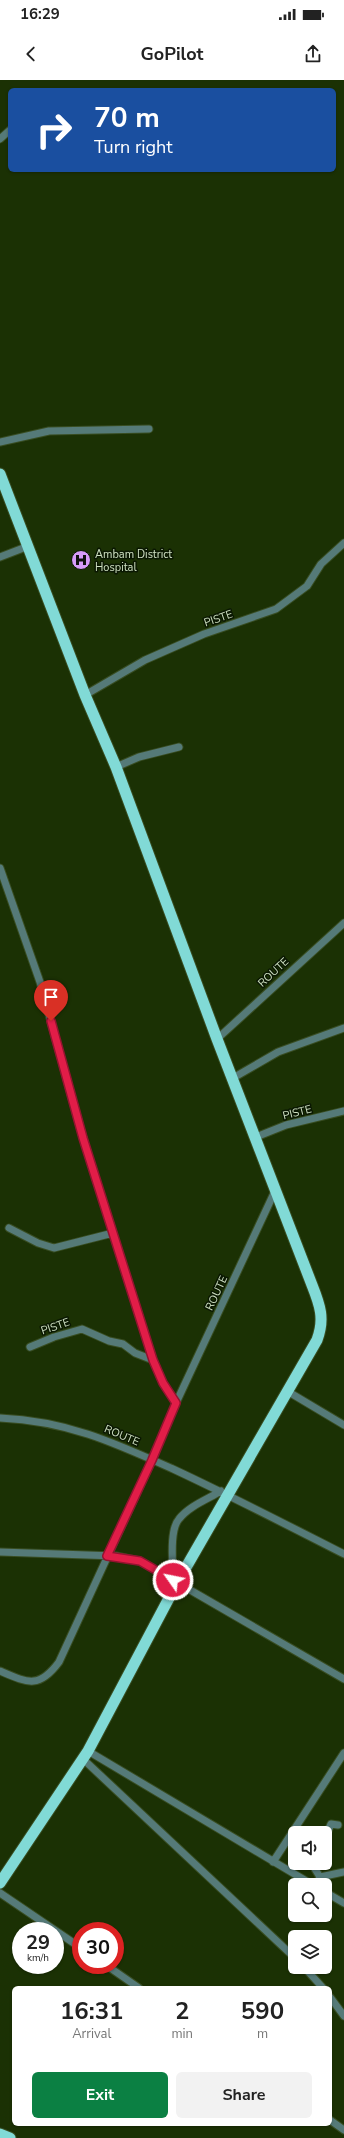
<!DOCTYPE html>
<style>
body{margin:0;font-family:"Nunito Sans",sans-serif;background:#f2f2f2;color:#222;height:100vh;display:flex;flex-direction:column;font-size:15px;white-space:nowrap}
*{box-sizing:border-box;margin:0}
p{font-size:13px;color:#767676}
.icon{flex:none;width:22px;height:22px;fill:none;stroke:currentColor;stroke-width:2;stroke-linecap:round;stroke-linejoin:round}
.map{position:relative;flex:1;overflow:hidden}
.drawer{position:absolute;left:12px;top:1906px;width:320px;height:140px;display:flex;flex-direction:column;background:#fff;border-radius:6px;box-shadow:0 1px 3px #0004}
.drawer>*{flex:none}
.banner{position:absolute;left:8px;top:8px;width:328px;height:84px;border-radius:6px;box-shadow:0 1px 3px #0004;background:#1a4fa0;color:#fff;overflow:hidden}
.fabs{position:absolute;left:288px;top:1746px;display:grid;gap:8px}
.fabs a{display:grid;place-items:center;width:44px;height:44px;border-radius:6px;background:#fff;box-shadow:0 1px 3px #0004;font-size:20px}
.speed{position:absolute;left:12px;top:1842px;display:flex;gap:8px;font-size:20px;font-weight:700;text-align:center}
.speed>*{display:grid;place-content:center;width:52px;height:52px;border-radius:50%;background:#fff;box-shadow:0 1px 3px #0004;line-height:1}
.speed small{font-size:10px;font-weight:400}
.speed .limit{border:6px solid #d22;background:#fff;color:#111}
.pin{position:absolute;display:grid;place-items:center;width:34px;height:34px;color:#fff;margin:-41px -17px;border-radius:50% 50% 50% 0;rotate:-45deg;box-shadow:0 0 4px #0007}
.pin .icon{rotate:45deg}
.me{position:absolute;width:44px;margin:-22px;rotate:303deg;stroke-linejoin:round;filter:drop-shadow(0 0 3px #0008)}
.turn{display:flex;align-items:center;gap:14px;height:84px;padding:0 20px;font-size:18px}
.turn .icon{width:52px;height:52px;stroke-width:2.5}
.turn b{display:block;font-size:28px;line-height:34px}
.eta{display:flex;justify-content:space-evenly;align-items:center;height:68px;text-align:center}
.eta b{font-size:24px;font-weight:700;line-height:28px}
.action{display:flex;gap:8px;margin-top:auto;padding:8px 20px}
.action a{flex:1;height:46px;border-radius:6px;background:#0b8043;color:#fff;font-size:16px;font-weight:700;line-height:46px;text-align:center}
.action a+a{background:#f2f2f2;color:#222}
.status{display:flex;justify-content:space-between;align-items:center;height:28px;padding:0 20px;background:#fff;direction:ltr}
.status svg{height:11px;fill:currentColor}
header{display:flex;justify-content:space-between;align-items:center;height:52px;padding:0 20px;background:#fff;font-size:18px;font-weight:700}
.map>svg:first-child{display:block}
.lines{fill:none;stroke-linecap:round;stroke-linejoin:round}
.minor-casing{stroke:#384d22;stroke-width:9}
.trunk-casing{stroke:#384d22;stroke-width:13}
.minor{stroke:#557a78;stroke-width:7}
.trunk{stroke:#81dad6;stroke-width:11}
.route-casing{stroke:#92132f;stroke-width:10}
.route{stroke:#e11d48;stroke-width:7}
.labels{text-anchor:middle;stroke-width:3;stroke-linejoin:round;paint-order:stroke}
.poi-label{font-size:11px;fill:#cee0c1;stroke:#0a1702;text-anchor:start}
.street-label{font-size:11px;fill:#cee0c1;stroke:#0a1702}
</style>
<div class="status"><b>16:29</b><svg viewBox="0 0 49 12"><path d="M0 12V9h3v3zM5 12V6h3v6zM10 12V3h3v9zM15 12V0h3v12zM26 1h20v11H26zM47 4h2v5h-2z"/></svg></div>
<header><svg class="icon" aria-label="back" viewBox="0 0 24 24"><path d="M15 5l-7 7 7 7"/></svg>GoPilot<svg class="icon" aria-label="share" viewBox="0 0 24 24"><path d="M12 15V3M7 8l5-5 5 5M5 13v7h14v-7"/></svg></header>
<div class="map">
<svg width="344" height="2058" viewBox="0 0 344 2058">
<rect width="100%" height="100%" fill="#1b3104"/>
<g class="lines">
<g class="minor-casing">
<path id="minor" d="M0,59L10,50
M0,362L49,351L149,349
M0,477L26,467
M85,615L145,580L204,554L276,529L307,506L321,484L344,463
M116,687L139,677L179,667
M0,788L40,902L83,1058L153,1280L163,1303L176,1323L152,1380L59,1582C39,1609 28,1603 0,1591
M217,959L344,843
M233,998L278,972L344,948
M256,1057L286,1045L344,1031
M9,1148L38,1163L54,1168L113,1153
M30,1267L54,1257L82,1249L109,1261L123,1264L135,1273L153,1280
M287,1311L344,1345
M176,1323L275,1111
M0,1338C67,1341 113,1362 173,1389C231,1416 287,1445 344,1474
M0,1472L116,1476L140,1481L344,1599
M173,1500C173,1485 169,1450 179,1439C189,1426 208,1419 221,1411
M88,1671L313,1805
M83,1679L295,1878
M325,1758L331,1744L338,1745
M273,1782L344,1673
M316,1783L315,1789L320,1797L318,1801
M320,1797L344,1792
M325,1812L344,1823
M0,1813L81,1868
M106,1885L139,1908
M304,1887L323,1908
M330,1917L344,1936
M330,2040L344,2050"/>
</g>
<g class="trunk-casing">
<path id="trunk" d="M0,394L85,615L116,687L217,959L312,1205C320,1225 325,1239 317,1260L177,1503L88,1671L0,1803
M0,2054L10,2058"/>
</g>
<use href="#minor" class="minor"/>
<use href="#trunk" class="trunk"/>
</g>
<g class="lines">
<g class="route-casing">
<path id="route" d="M51,941L83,1058L153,1280L163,1303L176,1323L152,1380L107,1476L140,1481L173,1500"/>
</g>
<use href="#route" class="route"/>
</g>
<defs>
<g id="hospital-disc" transform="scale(1)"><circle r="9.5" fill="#d69bf9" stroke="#0a1702"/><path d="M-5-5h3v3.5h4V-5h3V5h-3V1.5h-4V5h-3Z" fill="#111"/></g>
</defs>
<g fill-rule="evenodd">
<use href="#hospital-disc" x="81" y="480"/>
</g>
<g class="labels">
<g class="poi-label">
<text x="95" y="478">Ambam District<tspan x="95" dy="13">Hospital</tspan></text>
</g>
<g class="street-label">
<text transform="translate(218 538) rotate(-19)" y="4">PISTE</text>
<text transform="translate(273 892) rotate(-43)" y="4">ROUTE</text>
<text transform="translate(297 1032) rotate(-14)" y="4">PISTE</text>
<text transform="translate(216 1213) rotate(-65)" y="4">ROUTE</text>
<text transform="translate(55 1246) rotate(-19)" y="4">PISTE</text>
<text transform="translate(122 1355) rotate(23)" y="4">ROUTE</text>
</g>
</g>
</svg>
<div class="fabs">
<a><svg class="icon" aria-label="sound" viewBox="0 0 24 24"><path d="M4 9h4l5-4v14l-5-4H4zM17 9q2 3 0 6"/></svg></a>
<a><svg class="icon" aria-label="search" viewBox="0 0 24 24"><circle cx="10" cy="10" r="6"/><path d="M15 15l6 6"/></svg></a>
<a><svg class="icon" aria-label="layers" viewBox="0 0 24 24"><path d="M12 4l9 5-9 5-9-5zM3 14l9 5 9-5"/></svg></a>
</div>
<div class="speed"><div>29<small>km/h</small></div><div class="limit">30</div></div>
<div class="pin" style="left:51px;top:941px;background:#d93025"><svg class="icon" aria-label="arrive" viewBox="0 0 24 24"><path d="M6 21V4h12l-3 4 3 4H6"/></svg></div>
<svg class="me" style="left:173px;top:1500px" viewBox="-20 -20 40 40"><circle r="17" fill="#e11d48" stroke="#fff" stroke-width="3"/><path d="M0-11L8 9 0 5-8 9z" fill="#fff"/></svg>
<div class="banner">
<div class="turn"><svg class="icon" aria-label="right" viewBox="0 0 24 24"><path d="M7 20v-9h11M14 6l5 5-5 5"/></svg><div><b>70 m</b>Turn right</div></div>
</div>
<section class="drawer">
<div class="eta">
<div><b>16:31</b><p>Arrival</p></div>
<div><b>2</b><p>min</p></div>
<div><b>590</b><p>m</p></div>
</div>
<div class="action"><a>Exit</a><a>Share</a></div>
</section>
</div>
